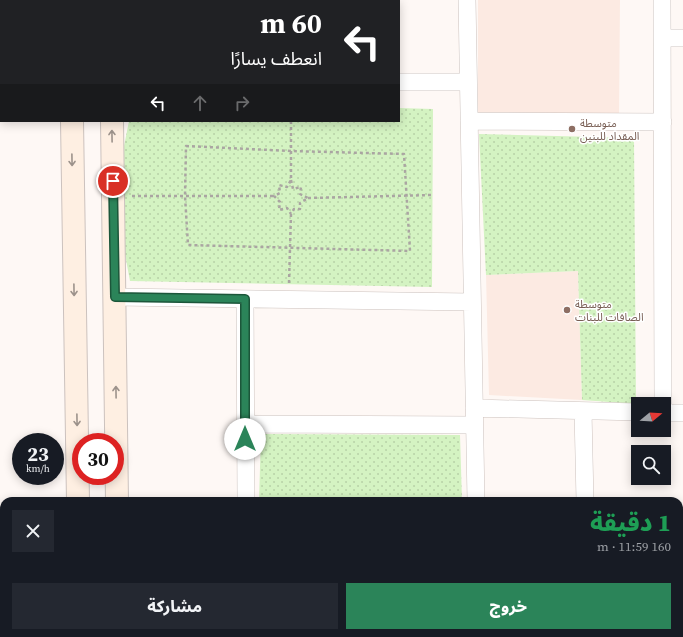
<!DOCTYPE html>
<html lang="ar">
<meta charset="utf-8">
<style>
body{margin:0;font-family:"Source Serif 4","Noto Sans Arabic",serif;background:#242831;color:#f1f3f6;direction:rtl;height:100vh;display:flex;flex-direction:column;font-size:15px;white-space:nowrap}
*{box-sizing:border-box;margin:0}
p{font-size:13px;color:#9ea1a6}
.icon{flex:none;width:22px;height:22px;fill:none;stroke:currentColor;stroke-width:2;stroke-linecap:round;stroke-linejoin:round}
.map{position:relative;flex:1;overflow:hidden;direction:ltr}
.details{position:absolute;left:0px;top:497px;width:683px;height:140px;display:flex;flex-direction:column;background:#171b24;border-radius:12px 12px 0 0;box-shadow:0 2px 10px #0003;direction:rtl}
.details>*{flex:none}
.banner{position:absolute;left:0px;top:0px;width:400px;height:122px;box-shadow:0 2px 10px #0003;direction:rtl;background:#202124;color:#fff;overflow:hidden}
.needle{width:26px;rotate:72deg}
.fabs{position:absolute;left:631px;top:397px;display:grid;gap:8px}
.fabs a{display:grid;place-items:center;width:40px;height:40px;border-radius:0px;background:#171b24;box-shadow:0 2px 10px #0003;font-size:20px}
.speed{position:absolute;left:12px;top:433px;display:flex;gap:8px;font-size:20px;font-weight:700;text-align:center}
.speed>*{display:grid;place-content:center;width:52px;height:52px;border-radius:50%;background:#171b24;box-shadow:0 2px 10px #0003;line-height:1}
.speed small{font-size:10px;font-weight:400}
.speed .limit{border:6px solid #d22;background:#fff;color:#111}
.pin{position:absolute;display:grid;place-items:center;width:34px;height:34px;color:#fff;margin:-17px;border:2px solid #fff;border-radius:50%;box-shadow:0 1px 4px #0007}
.me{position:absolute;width:44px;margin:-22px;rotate:0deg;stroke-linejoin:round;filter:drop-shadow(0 0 3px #0008)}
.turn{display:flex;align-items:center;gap:14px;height:84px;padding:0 12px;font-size:18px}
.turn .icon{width:52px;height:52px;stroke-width:2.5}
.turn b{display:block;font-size:28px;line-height:34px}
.lanes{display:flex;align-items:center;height:38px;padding:0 12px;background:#0003;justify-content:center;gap:20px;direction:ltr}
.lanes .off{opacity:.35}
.round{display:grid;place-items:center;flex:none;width:42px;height:42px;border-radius:0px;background:#242831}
.head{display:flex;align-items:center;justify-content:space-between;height:68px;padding:0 12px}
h1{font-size:24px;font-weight:800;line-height:30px;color:#1e9e55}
.button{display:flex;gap:8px;margin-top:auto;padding:8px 12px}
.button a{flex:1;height:46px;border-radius:0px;background:#2b8459;color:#fff;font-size:16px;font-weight:800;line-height:46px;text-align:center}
.button a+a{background:#242831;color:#f1f3f6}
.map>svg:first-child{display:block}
.built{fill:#fceae2}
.park{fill:url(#park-dots)}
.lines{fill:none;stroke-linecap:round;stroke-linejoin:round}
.minor-casing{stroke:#ccc2be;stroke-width:18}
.secondary-casing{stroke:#ccc2be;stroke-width:24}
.path{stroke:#aaa5a2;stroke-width:2.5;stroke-dasharray:3 3;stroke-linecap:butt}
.minor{stroke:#fff;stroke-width:17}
.secondary{stroke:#feefe2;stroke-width:22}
.oneway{stroke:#9c928b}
.route-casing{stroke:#1c563a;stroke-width:10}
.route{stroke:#2b8459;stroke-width:7}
.education-dot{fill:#8d6e63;stroke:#fff;stroke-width:1.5}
.labels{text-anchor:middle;stroke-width:3;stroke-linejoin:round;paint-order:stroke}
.education-label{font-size:11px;fill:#785e54;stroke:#fff;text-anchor:start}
</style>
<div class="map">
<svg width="683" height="637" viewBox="0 0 683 637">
<defs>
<pattern id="park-dots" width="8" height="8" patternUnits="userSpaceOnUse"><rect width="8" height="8" fill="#d4f3c2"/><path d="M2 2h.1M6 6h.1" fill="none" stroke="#b7d1a7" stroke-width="1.8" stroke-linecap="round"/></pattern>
</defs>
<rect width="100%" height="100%" fill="#fef8f5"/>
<path class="built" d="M478,0H620L619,116L478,113Z
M578,271L582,400L489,395L486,275Z"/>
<path class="park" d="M399,108L433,109L432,287L130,281L114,196L129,121H399Z
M479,134L634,138L636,404L582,400L578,271L486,275Z
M261,434L460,435L462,501H259Z"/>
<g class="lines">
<g class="minor-casing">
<path id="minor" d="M467,0L476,501
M662,0L663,404
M662,38H683
M0,68H1
M399,82H468
M469,121L663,122
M115,297L472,302
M245,299L246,501
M474,408L638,412
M583,411L585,501
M664,413H683
M245,424L474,425
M679,533L683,534
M246,633V637
M478,633V637
M588,633V637"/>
</g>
<g class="secondary-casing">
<path id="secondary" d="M70,0V1
M111,0V1
M72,121L78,501
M112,121L117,501
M80,633V637
M119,633V637"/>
</g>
<path class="path" d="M291,121V180
M186,146L291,151L404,154L410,251L188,245L185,196Z
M291,180L293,189L301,187L300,194L308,198L300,203V209H294L291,214L287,208L279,210L280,202L274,196L280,193L279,185L287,187Z
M132,196H274
M308,198L432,195
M289,283L291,214"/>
<use href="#minor" class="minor"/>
<use href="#secondary" class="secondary"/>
</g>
<defs><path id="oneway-shaft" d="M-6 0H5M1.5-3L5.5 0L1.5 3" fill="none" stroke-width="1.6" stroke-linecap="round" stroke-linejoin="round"/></defs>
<g class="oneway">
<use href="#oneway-shaft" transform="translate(112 136) rotate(-91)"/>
<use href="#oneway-shaft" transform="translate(72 160) rotate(89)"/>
<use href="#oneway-shaft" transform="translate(74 290) rotate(89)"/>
<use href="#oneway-shaft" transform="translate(116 392) rotate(-91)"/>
<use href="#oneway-shaft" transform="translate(77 420) rotate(89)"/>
</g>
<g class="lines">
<g class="route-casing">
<path id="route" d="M113,181L115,297L245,299V439"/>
</g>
<use href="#route" class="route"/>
</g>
<g class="education-dot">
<circle cx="572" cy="129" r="4"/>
<circle cx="567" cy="310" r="4"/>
</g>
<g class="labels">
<g class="education-label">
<text x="580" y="127">متوسطة<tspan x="580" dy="13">المقداد للبنين</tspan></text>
<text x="575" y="308">متوسطة<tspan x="575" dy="13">الصافات للبنات</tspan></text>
</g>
</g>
</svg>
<div class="fabs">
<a><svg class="needle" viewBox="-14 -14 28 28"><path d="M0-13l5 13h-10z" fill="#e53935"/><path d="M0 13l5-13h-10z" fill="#9ea1a6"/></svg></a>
<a><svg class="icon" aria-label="search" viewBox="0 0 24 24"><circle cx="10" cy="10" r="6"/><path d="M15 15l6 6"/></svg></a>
</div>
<div class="speed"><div>23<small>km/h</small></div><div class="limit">30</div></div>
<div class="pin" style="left:113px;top:181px;background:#d93025"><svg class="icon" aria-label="arrive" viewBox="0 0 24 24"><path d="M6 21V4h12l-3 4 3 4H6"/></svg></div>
<svg class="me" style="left:245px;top:439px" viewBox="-20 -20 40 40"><circle r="19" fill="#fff"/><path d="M0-13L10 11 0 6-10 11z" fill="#2b8459"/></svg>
<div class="banner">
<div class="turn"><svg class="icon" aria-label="left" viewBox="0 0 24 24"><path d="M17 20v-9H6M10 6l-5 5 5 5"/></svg><div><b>60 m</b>انعطف يسارًا</div></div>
<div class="lanes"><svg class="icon" aria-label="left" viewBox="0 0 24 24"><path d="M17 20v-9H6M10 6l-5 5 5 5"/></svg><svg class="icon off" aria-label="ahead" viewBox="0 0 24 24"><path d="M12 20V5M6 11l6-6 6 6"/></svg><svg class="icon off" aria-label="right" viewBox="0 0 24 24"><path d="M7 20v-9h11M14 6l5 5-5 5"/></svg></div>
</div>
<section class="details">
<div class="head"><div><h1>1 دقيقة</h1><p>160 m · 11:59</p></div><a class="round"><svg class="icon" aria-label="close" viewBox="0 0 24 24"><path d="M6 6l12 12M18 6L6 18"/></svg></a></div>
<div class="button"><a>خروج</a><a>مشاركة</a></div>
</section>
</div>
